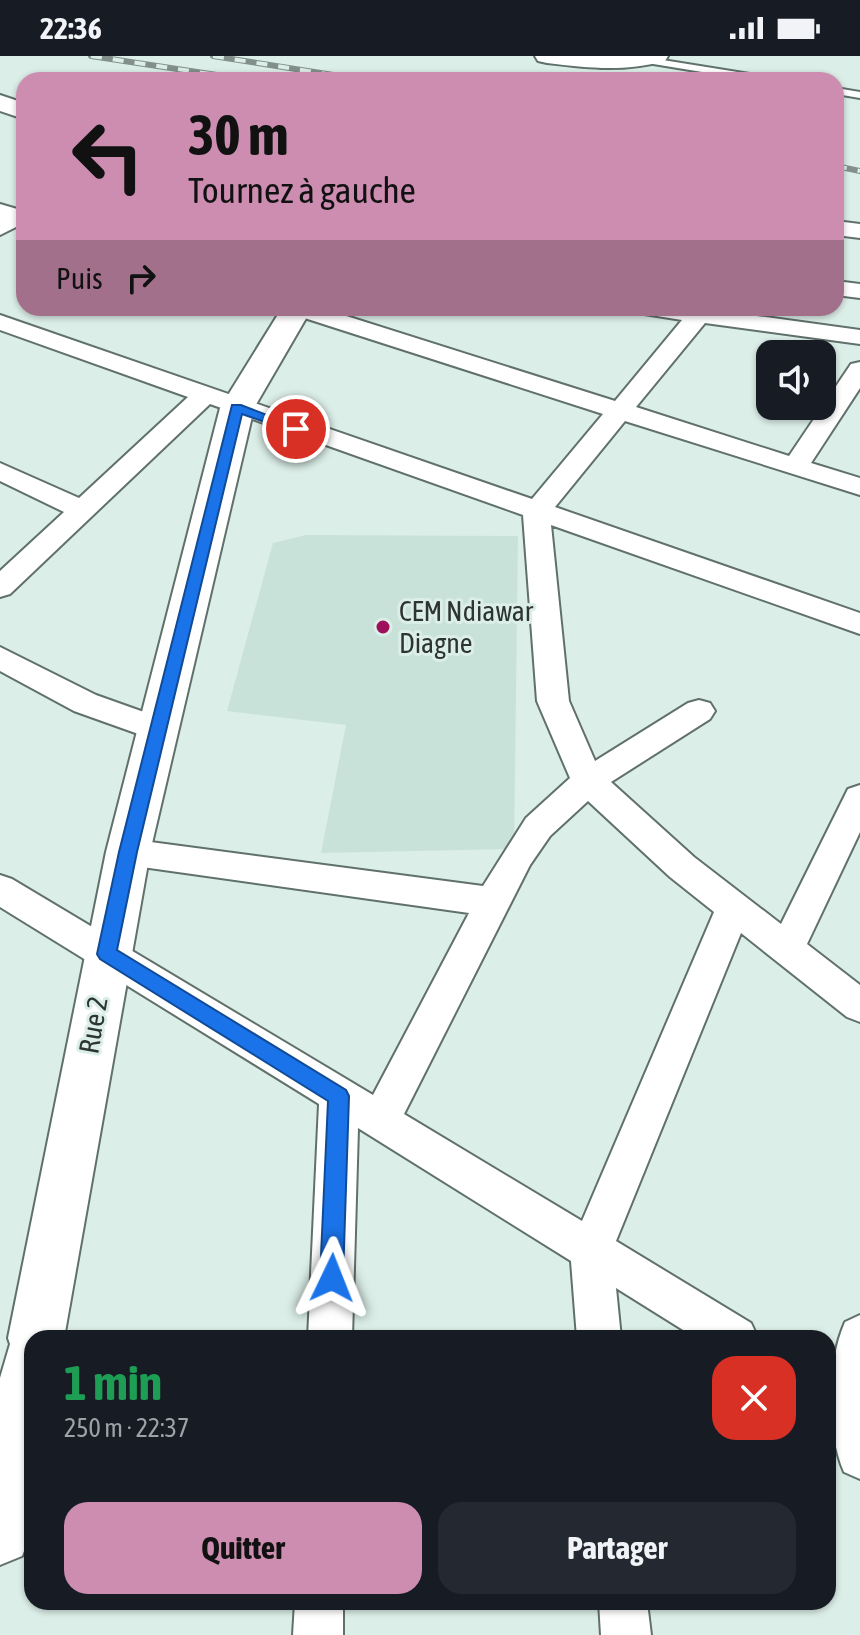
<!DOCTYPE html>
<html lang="fr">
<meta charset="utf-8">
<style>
body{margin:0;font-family:"Asap Condensed",sans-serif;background:#242831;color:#f1f3f6;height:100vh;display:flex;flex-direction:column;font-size:30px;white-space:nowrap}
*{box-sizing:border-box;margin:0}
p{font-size:26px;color:#9ea1a6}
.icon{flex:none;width:44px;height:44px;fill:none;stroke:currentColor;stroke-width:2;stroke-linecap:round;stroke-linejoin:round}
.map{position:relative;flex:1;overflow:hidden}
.drawer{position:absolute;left:24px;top:1274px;width:812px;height:280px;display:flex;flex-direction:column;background:#171b24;border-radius:24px;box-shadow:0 2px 6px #0004}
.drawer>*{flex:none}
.guide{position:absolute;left:16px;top:16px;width:828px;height:244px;border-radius:24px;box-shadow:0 2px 6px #0004;background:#cc8db0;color:#111;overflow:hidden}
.buttons{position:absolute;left:756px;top:284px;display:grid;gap:16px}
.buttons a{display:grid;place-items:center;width:80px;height:80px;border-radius:16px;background:#171b24;box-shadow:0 2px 6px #0004;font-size:40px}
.pin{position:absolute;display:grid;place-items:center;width:68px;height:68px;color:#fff;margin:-34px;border:4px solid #fff;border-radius:50%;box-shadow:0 2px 8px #0007}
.me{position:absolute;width:88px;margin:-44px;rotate:2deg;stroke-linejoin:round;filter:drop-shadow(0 0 6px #0008)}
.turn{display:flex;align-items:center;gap:28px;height:168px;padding:0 40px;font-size:36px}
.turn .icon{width:104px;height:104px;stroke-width:2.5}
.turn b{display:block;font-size:56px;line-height:68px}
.then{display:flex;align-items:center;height:76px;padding:0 40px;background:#0003;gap:16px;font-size:30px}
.round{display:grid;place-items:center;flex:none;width:84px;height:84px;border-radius:24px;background:#242831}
.overview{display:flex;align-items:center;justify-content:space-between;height:136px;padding:0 40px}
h1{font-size:48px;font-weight:700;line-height:60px;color:#1e9e55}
.cta{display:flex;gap:16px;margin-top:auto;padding:16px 40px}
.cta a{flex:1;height:92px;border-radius:24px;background:#cc8db0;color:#111;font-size:32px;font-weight:700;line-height:92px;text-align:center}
.cta a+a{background:#242831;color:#f1f3f6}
.status{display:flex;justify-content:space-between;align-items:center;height:56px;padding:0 40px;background:#171b24;direction:ltr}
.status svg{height:22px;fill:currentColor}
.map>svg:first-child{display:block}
.built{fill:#c9e2d9}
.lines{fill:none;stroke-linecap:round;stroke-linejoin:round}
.lane-casing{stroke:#60706a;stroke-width:4}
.street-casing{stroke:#60706a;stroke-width:4}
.secondary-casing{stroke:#60706a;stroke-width:4}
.lane{fill:#fff;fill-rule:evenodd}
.street{fill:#fff;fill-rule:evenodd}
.secondary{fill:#fff;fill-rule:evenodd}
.rail-casing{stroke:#828f8a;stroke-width:6}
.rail{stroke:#dbeee7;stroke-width:4;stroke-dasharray:11;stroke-linecap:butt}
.route{fill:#1a73e8;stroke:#114b97;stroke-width:2}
.poi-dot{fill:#9e105b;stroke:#dbeee7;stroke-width:3}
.labels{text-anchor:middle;stroke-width:6;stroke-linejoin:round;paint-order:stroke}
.poi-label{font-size:28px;fill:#2d3431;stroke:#dbeee7;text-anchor:start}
.street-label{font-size:28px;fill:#2d3431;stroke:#dbeee7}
</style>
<div class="status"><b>22:36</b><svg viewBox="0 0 49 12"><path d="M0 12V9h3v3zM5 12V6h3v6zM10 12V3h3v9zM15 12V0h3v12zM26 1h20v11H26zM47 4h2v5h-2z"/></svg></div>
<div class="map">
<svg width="860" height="1579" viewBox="0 0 860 1579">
<rect width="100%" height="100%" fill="#dbeee7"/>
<path class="built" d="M306,479L518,480L514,793L321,797L346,669L227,655L273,487Z"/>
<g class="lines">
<g class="lane-casing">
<path id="lane" d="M644,1L768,21L773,24H751L641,6V2Z
M836,32L860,36V42L836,38Z"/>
</g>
<g class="street-casing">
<path id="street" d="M17,155L24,157V167L0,179V163Z
M836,165L860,168V182L836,179Z
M836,225L860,228V242L836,239Z
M285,252H321L615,345L682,264L638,257L634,252H699L860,274V288L705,267L636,351L789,400L851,308L860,306V332L811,407L860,422V439L625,365L555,451L860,557V578L551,469L569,645L595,705L688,647L699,644L710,647L715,655L710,663L611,726L694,801L781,868L848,733L860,729V776L807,888L860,929V966L847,961L741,877L616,1185L751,1267L758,1282H696L616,1232L621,1282H577L571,1205L358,1072L352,1282H308L319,1048L0,851V819L12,823L373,1039L469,857L128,809L116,806L111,796L116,786L128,783L483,830L526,762L570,722L537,645L523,459L210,348L10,538L0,541V515L64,456L0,425V407L79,442L188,341L0,274V259L532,443L603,358L289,257ZM588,745L670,821L714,856L582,1165L404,1058L530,809L550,780Z
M0,591L96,639L169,665L174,673L169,681L158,685L74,655L0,615Z
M860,1259V1423L844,1416C826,1374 827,1307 845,1266Z
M295,1546H343V1579H293Z
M599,1546H647L651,1579H601Z"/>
</g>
<g class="secondary-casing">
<path id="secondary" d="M535,0H668L665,5C623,16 589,12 547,7L538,5Z
M0,39L24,47V63L0,55Z
M0,148L24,155V172L0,165Z
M282,252H312L254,352L150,796L64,1282H32L31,1478L22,1500L0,1509V1322L10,1288L8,1282L106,796L220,352Z"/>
</g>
<use href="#lane" class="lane"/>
<use href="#street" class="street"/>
<use href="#secondary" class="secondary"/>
<g class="rail-casing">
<path id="rail" d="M91,0L250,24
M213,0L365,24
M836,110L860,115"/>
</g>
<use href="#rail" class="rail"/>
</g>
<path class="route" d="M232,349H241L303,373L296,377L242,358L137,796L117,894L346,1034L349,1040L343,1222L340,1229L332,1233L324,1229L320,1222L328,1045L100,903L97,898L119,796Z"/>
<circle class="poi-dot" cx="383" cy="571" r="8"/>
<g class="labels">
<g class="poi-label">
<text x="399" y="565">CEM Ndiawar<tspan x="399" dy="32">Diagne</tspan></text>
</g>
<g class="street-label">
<text transform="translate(93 969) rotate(-80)" y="10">Rue 2</text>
</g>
</g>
</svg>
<div class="buttons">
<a><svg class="icon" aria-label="sound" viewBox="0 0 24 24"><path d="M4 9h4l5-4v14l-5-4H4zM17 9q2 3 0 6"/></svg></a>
</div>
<div class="pin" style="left:296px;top:373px;background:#d93025"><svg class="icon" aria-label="arrive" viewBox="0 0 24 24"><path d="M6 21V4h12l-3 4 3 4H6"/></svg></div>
<svg class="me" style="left:332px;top:1222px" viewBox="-20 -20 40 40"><path d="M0-17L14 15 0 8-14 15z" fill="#1a73e8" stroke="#fff" stroke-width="4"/></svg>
<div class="guide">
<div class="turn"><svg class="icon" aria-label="left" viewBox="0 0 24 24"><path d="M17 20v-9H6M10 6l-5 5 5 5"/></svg><div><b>30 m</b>Tournez à gauche</div></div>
<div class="then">Puis<svg class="icon" aria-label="right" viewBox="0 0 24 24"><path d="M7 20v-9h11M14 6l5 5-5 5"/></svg></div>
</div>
<section class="drawer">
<div class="overview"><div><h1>1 min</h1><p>250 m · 22:37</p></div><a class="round" style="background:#d93025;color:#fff"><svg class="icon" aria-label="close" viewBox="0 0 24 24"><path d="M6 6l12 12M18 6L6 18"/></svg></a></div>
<div class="cta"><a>Quitter</a><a>Partager</a></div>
</section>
</div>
